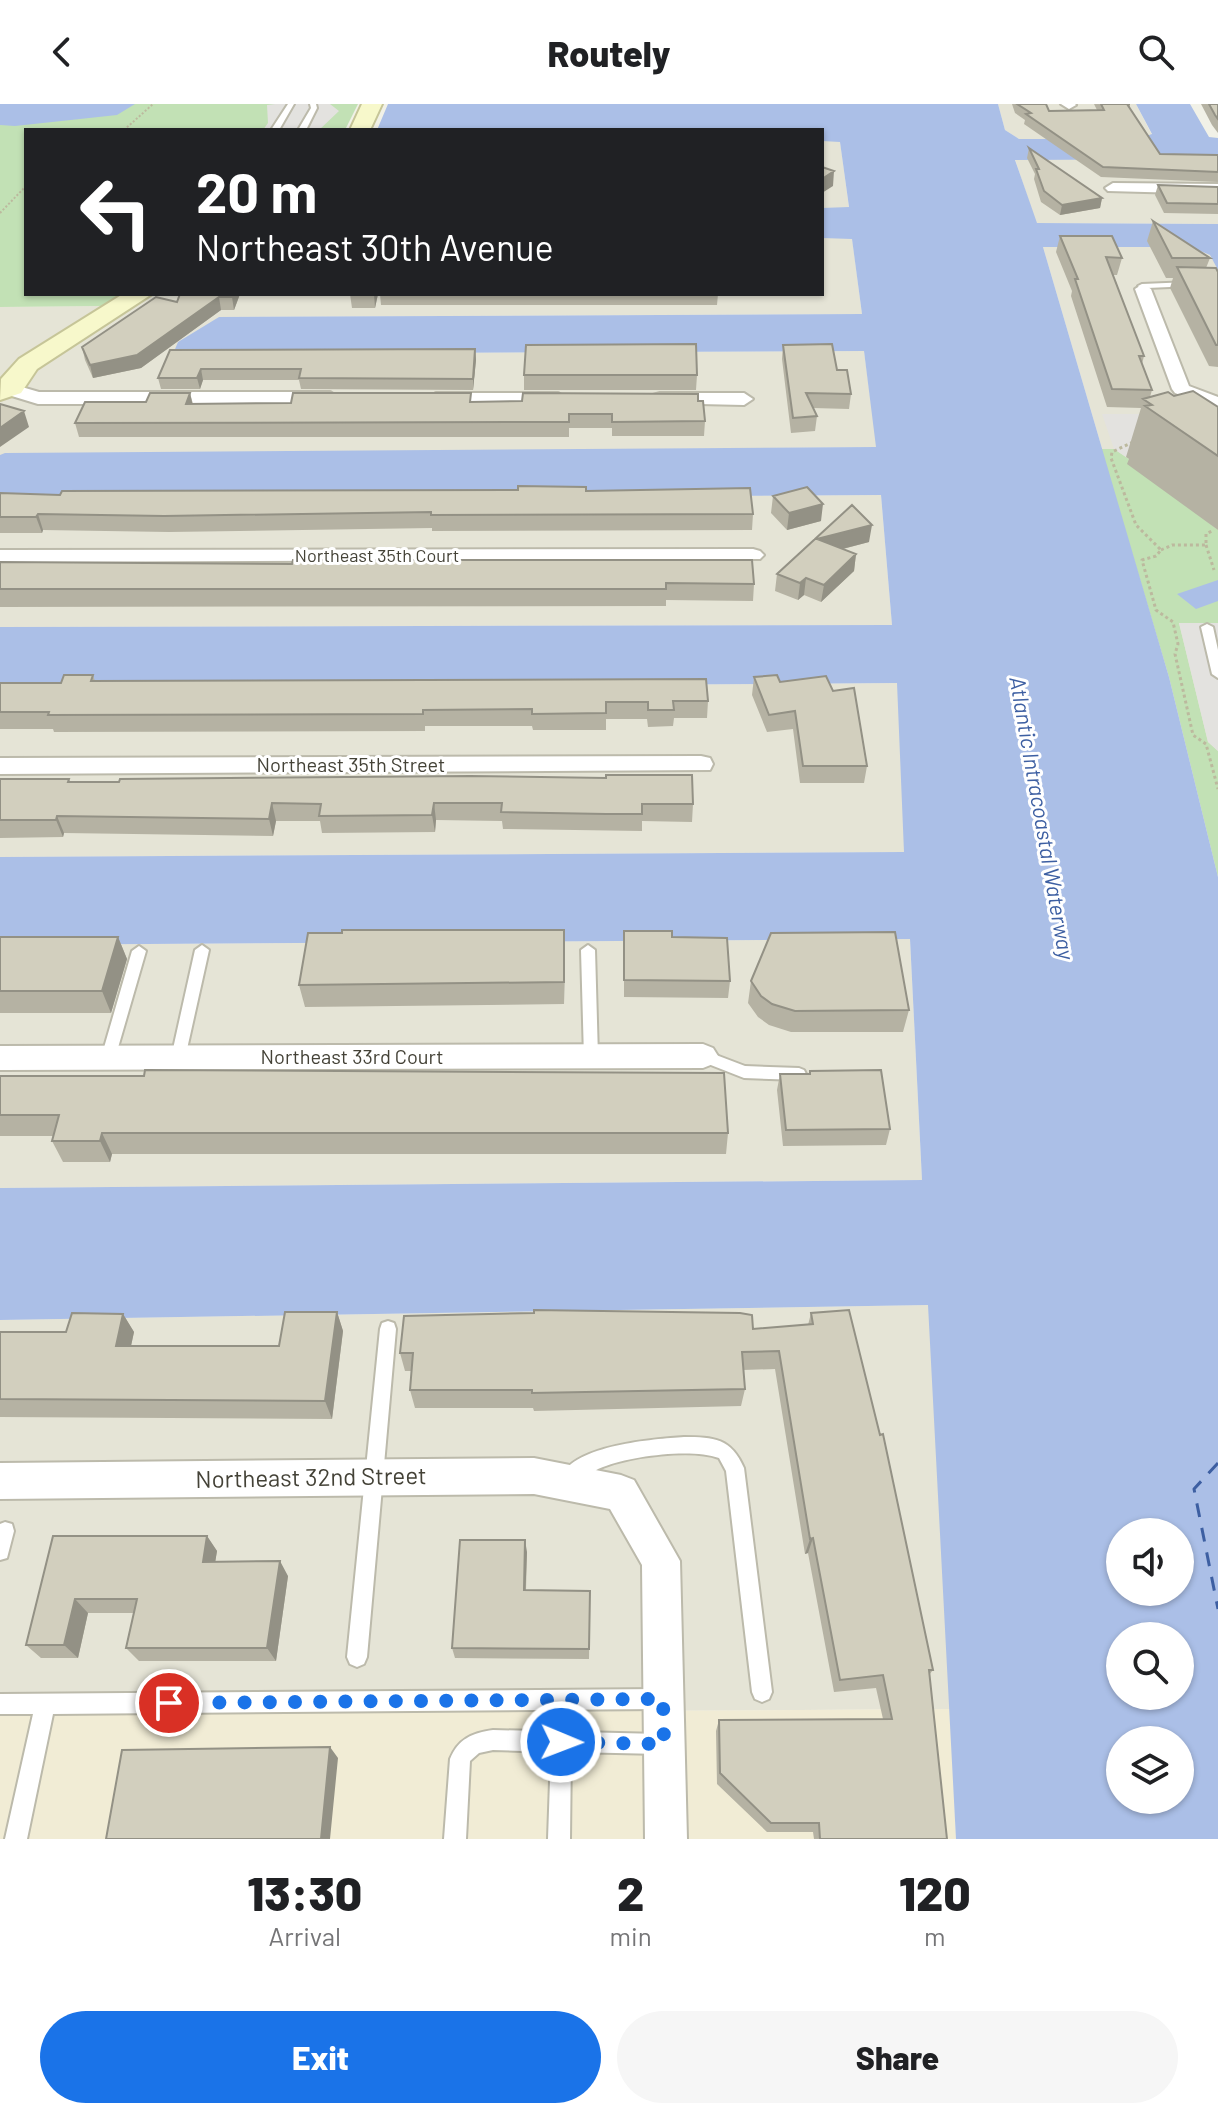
<!DOCTYPE html>
<style>
body{margin:0;font-family:Barlow,sans-serif;background:#f6f6f6;color:#202124;height:100vh;display:flex;flex-direction:column;font-size:30px;white-space:nowrap}
*{box-sizing:border-box;margin:0}
p{font-size:26px;color:#757577}
.icon{flex:none;width:44px;height:44px;fill:none;stroke:currentColor;stroke-width:2;stroke-linecap:round;stroke-linejoin:round}
.map{position:relative;height:1735px;overflow:hidden}
.sheet{display:flex;flex-direction:column;background:#fff;flex:1}
.sheet>*{flex:none}
.banner{position:absolute;left:24px;top:24px;width:800px;height:168px;border-radius:0px;box-shadow:0 2px 6px #0004;background:#202124;color:#fff;overflow:hidden}
.tools{position:absolute;left:1106px;top:1414px;display:grid;gap:16px}
.tools a{display:grid;place-items:center;width:88px;height:88px;border-radius:50%;background:#fff;box-shadow:0 2px 6px #0004;font-size:40px}
.pin{position:absolute;display:grid;place-items:center;width:68px;height:68px;color:#fff;margin:-34px;border:4px solid #fff;border-radius:50%;box-shadow:0 2px 8px #0007}
.me{position:absolute;width:88px;margin:-44px;rotate:91deg;stroke-linejoin:round;filter:drop-shadow(0 0 6px #0008)}
.turn{display:flex;align-items:center;gap:28px;height:168px;padding:0 40px;font-size:36px}
.turn .icon{width:104px;height:104px;stroke-width:2.5}
.turn b{display:block;font-size:56px;line-height:68px}
.eta{display:flex;justify-content:space-evenly;align-items:center;height:136px;text-align:center}
.eta b{font-size:48px;font-weight:800;line-height:56px}
.cta{display:flex;gap:16px;margin-top:auto;padding:16px 40px}
.cta a{flex:1;height:92px;border-radius:48px;background:#1a73e8;color:#fff;font-size:32px;font-weight:800;line-height:92px;text-align:center}
.cta a+a{background:#f6f6f6;color:#202124}
header{display:flex;justify-content:space-between;align-items:center;height:104px;padding:0 40px;background:#fff;font-size:36px;font-weight:800}
.map>svg:first-child{display:block}
.residential{fill:#e5e4d6}
.commercial{fill:#f1ecd5}
.green{fill:#c2e1b5}
.parking{fill:#e3e2df}
.water{fill:#abbfe7;fill-rule:evenodd}
.lines{fill:none;stroke-linecap:round;stroke-linejoin:round}
.ferry{stroke:#3d5fa2;stroke-width:3;stroke-dasharray:14 11;stroke-linecap:butt}
.lane-casing{stroke:#bcbaab;stroke-width:4}
.street-casing{stroke:#bcbaab;stroke-width:4}
.secondary-casing{stroke:#c6c598;stroke-width:4}
.path-far1{stroke:#bcb99e;stroke-width:2;stroke-dasharray:2 2;stroke-linecap:butt}
.path{stroke:#bcb99e;stroke-width:3;stroke-dasharray:3 3;stroke-linecap:butt}
.lane{fill:#fff;fill-rule:evenodd}
.street{fill:#fff;fill-rule:evenodd}
.secondary{fill:#f7f8cb;fill-rule:evenodd}
.wall{fill:#b5b2a3}
.shaded-wall{fill:#939185}
.building{fill:#d2cfbe;stroke:#939185;stroke-width:2}
.route{stroke:#1a73e8;stroke-width:14;stroke-dasharray:0 25.2}
.labels{text-anchor:middle;stroke-width:6;stroke-linejoin:round;paint-order:stroke}
.far-street-label{font-size:18px;fill:#444237;stroke:#fff}
.street-label{font-size:20px;fill:#444237;stroke:#fff}
.water-label{font-size:22px;font-style:italic;fill:#3d5fa2;stroke:#fff}
.near-street-label{font-size:24px;fill:#444237;stroke:#fff}
</style>
<header><svg class="icon" aria-label="back" viewBox="0 0 24 24"><path d="M15 5l-7 7 7 7"/></svg>Routely<svg class="icon" aria-label="search" viewBox="0 0 24 24"><circle cx="10" cy="10" r="6"/><path d="M15 15l6 6"/></svg></header>
<div class="map">
<svg width="1218" height="1735" viewBox="0 0 1218 1735">
<rect width="100%" height="100%" fill="#f1f1e7"/>
<path class="residential" d="M998,0H1136L1152,31L1138,35H1019L1005,26Z
M822,37H840L849,104H822Z
M1015,55H1218V120L1036,119Z
M822,134H852L862,210L219,213L174,250L864,247L877,343L0,351V203L103,202L122,190H822Z
M1043,143H1191L1211,151L1218,166V773L1169,573Z
M881,391L892,521L0,523V396Z
M898,579L905,748L0,753V585Z
M910,835L922,1076L0,1084V841Z
M929,1201L950,1605L0,1611V1216Z"/>
<path class="commercial" d="M950,1605L956,1735H0V1611Z"/>
<path class="green" d="M0,0H358L345,26H26V190H122L103,202L0,203Z
M1101,345H1114L1126,353L1218,426V519H1179L1208,638L1218,647V773L1169,573Z"/>
<path class="parking" d="M275,0H330L339,7L319,26H263L268,19L267,1Z
M1102,310H1218L1126,353L1114,345Z
M1179,519H1218V647L1208,638Z"/>
<path class="water" d="M0,0H135L117,11L15,22L0,21Z
M388,0H998L1005,26L1019,35H1138L1152,30L1136,0H1190L1209,33L1218,34V55L1015,56L1037,119L1218,120V166L1210,151L1191,143H1043L1169,573L1218,773V1735H956L928,1201L0,1216V1084L922,1076L910,835L0,841V753L904,748L897,579L0,585V523L892,521L881,391L0,396V351L5,349L876,343L864,247L173,250L178,238L219,213L862,210L852,135L822,134V104L849,103L840,38L822,37V26H377ZM1120,1428H1180V1488H1120ZM1120,1532H1180V1592H1120ZM1120,1636H1180V1696H1120Z
M1218,476V497L1196,505L1177,490Z"/>
<g class="lines">
<path class="ferry" d="M1218,1359L1194,1385L1218,1505"/>
<g class="lane-casing">
<path id="lane" d="M288,0H294L279,26H271Z
M310,0H316L317,4L306,26H298L311,4Z
M1190,178H1193V182L1147,184L1143,188L1138,182L1142,180Z
M1207,520L1213,523L1218,546V574L1212,570L1201,523Z
M202,841L209,846L185,954L183,958H173L171,954L195,846Z
M588,841L595,846L598,953L596,957H586L584,953L581,846Z
M139,842L146,847L115,954L113,958H103L101,954L132,847Z
M703,946L745,962L799,964L804,966L806,970L804,974L799,976L744,974L698,956L696,952L698,948Z
M388,1217L394,1219L396,1225L367,1553L364,1560L357,1563L350,1560L347,1553L380,1225L382,1219Z
M684,1333C714,1333 731,1334 744,1364L772,1588L769,1595L762,1598L755,1595L752,1588L726,1367L719,1354C691,1344 631,1352 603,1363C591,1367 582,1377 570,1382L564,1379L561,1373C574,1341 654,1335 684,1333Z
M5,1418L12,1420L14,1427L7,1454L0,1456V1420Z
M660,1585L667,1588L670,1595L667,1602L660,1605L53,1610L27,1735H5L33,1610H0V1590Z
M493,1626L660,1630L667,1633L670,1640L667,1647L660,1650L571,1648L570,1735H548L551,1648L493,1646L479,1649L470,1657L466,1735H444L450,1655C458,1635 472,1629 493,1626Z"/>
</g>
<g class="street-casing">
<path id="street" d="M1061,0H1075L1076,1L1069,5Z
M1113,79L1218,80V90L1108,87L1105,84Z
M1143,180L1151,185L1189,282L1218,293V305L1175,289L1172,285L1135,185Z
M8,279L39,288H330L339,294L330,300H38L2,289V281Z
M436,289H558L567,295L558,301L429,299L427,295Z
M660,289H744L753,295L744,301L653,299L651,295L653,291Z
M753,445L760,447L764,451L760,455L0,458V446Z
M701,652L710,654L713,660L710,666L0,670V654Z
M703,940L713,944L718,952L713,960L703,964L0,966V942Z
M534,1354L621,1371L634,1376L680,1457L687,1735H645L642,1461L610,1405L534,1390L0,1395V1359Z"/>
</g>
<g class="secondary-casing">
<path id="secondary" d="M362,0H382L370,26H350Z
M123,190H152L37,265L21,289L0,296L1,275L19,255Z"/>
</g>
<path class="path-far1" d="M124,26L153,0
M0,109L26,82"/>
<path class="path" d="M1133,338L1112,348L1111,354L1136,421L1161,446L1156,452L1142,456L1156,506L1173,518L1178,540L1175,550L1193,631L1206,640L1218,685
M1206,441L1214,466
M1161,446L1172,441H1206V430L1214,426"/>
<use href="#lane" class="lane"/>
<use href="#street" class="street"/>
<use href="#secondary" class="secondary"/>
</g>
<path class="wall" d="M1012,0H1046L1049,7L1097,6L1094,0H1130V4L1160,50L1218,51V78L1101,73L1024,20L1025,16L1015,9Z
M1201,0H1218V29L1212,21Z
M1029,44L1102,94L1100,104L1060,111L1041,98L1034,75L1035,70L1027,54Z
M1158,81L1218,83V110L1164,109L1155,91Z
M1153,117L1210,154L1206,164L1218,168V263L1209,262L1170,184L1173,174H1166L1147,137Z
M1060,132L1122,154L1117,171H1113L1144,252L1142,260L1152,286L1150,293L1174,292L1218,303V426L1127,360L1129,355L1126,353L1141,304L1107,303L1071,192L1072,187L1056,148Z
M240,190L234,206H221L141,264L93,274L85,256L82,243L177,198Z
M350,190H378L375,204H352Z
M380,190H718L717,201H381Z
M783,241L837,266L851,290L849,305L813,304L817,312L815,327L791,329L782,255Z
M475,245L476,256L473,286L301,285L299,276H203L200,285H161L158,274L170,246Z
M524,271H697L696,286H524Z
M190,289L193,300L698,297L705,317L704,332H612V324H569V333H79L75,319L146,298Z
M586,387L753,410L752,426L432,427V424L169,428L43,426L42,429H0V389L60,391Z
M773,392L821,417L787,426L771,409Z
M852,401L869,438L843,445L856,450L854,467L821,498L804,491L798,496L775,487L777,470Z
M0,458L754,480L753,497L666,496V502L0,503Z
M93,571L95,577L708,597L707,614H674L673,622L648,623L647,615H606V626H533L532,622H425V627L54,628L53,625H0V579H61Z
M754,573L780,578L867,662L864,679H800L793,625L767,628L752,591Z
M0,675H69L70,678L693,700L692,718L642,717V727L503,725L502,717L436,716L435,728L322,729L320,717H276L273,732L64,729L63,733L0,734Z
M564,826V900L305,903L299,881Z
M624,827L672,833L730,877L728,894L624,893Z
M0,833H118L127,855L111,909H0Z
M751,877L909,906L903,928H791L769,921L758,913L748,899Z
M810,967L890,1025L886,1041L783,1042L777,986L780,970H809Z
M0,972L728,1029L726,1050H112L110,1058H63L52,1037L53,1032H0Z
M337,1208L343,1227L332,1315L0,1313V1228H66L123,1210L134,1228L131,1242H279Z
M811,1209L933,1566L929,1571L947,1735H814L813,1728H767L717,1680L716,1627L719,1616L883,1615L876,1584L834,1588L808,1449L805,1450L775,1265L743,1266L745,1285L741,1302L534,1307L533,1304H415L410,1286L412,1267H405L400,1249L808,1221Z
M53,1432H207L217,1447L215,1458L288,1472L276,1557H139L126,1544L134,1509H88L78,1554H41L26,1541Z
M527,1448L526,1486L590,1487L589,1555L455,1554L452,1544Z"/>
<path class="shaded-wall" d="M834,67L833,82L822,89V75Z
M1102,94L1100,104L1060,111L1062,101Z
M233,190H240L234,206L232,193Z
M374,190H378L375,204Z
M219,193L221,206L141,264L93,274L90,261Z
M475,245L476,256L473,286V275Z
M201,265L203,276L200,285L197,274Z
M190,289L193,303L186,300Z
M24,307L29,323L0,343V324Z
M823,400L821,417L787,426L789,409Z
M38,410L43,426L42,429L36,413Z
M872,421L869,438L815,452L817,435Z
M856,450L854,467L821,498L824,481Z
M806,474L804,491L798,496L800,479Z
M272,699L276,717L273,732L269,715Z
M434,699L436,716L435,728L432,711Z
M57,712L64,729L63,733L56,716Z
M564,826L565,848L564,900Z
M118,833L127,855L111,909L102,887Z
M102,1029L112,1050L110,1058L100,1037Z
M337,1208L343,1227L332,1315L325,1297Z
M123,1210L134,1228L127,1260L116,1242Z
M207,1432L217,1447L213,1472L203,1458Z
M813,1434L808,1449L805,1450L810,1435Z
M525,1436L527,1448L525,1497L524,1486Z
M280,1457L288,1472L276,1557L267,1544Z
M75,1495L88,1509L78,1554L64,1541Z
M330,1643L338,1654L330,1735H321Z"/>
<path class="building" d="M1017,0H1046L1049,7L1104,6L1101,0H1130H1127L1160,50L1218,51V68L1103,63L1026,10L1031,9Z
M1209,0H1218V15L1215,11Z
M1029,44L1102,94L1062,101L1044,87L1036,65H1039Z
M822,63L834,67L822,75Z
M1158,81L1218,83V100L1167,99Z
M1153,117L1210,154H1172Z
M1060,132H1112L1122,154L1106,153L1144,252H1139L1152,286L1112,285L1075,175H1078Z
M1177,163L1216,164L1218,168V241H1216Z
M180,190H233L232,193H219L137,251L90,261L82,243L156,193L177,198Z
M696,240L697,271H524L526,241Z
M832,240L837,266H847L851,290L806,289L817,312L793,314L783,241Z
M475,245L473,275L299,274L301,265H201L197,274H158L170,246Z
M1193,287L1218,303V352L1145,302L1152,301L1143,295L1168,288L1174,292Z
M150,289H190L186,300L291,299L293,289H471L470,298L522,297L523,289L698,290V297H703L705,317L612,318V310H569V318L75,319L85,298H146Z
M0,300L24,307L0,324Z
M518,382L586,383V387L750,384L753,410L431,411V408L164,412L38,410L36,413H0V389L60,391L62,387L518,386Z
M807,383L823,400L789,409L773,392Z
M852,401L872,421L817,435L856,450L824,481L806,474L800,479L777,470Z
M293,456H752L754,480L666,479V485H0V458L292,460Z
M64,571H93L91,577L706,575L708,597H673L674,606H648V598H606V609L532,610V605L423,606V610L48,611L49,608H0V579H61Z
M777,571L780,578L826,572L833,587L854,584L867,662H803L795,607L769,611L754,573Z
M606,671H692L693,700H642V710H606L501,708L502,699H434L432,711L319,712L321,700L272,699L269,715L57,712L56,716H0V675H69L68,678H119L120,675L470,672L606,674Z
M342,826H564V878L299,881L308,829H342Z
M624,827H672V833L727,834L730,877L624,876Z
M895,828L909,906L795,907L772,900L761,892L751,877L771,829Z
M0,833H118L102,887H0Z
M145,966L724,969L728,1029H102L100,1037H52L59,1011H0V972H144Z
M881,966L890,1025L786,1026L780,970H810V967Z
M534,1206L740,1209L752,1211L753,1225L813,1220L811,1209L849,1206L880,1331L883,1330L933,1566H929L947,1735H820L819,1719H771L720,1669L719,1616L892,1615L883,1571L840,1576L813,1434L810,1435L779,1247L742,1248L745,1285L532,1289V1286H410L413,1249H400L404,1212L534,1209Z
M285,1208H337L325,1297L0,1295V1228H66L72,1209L123,1210L116,1242H279Z
M53,1432H207L203,1458L280,1457L267,1544H126L137,1495H75L64,1541H26Z
M460,1436H525L524,1486L590,1487L589,1545L452,1544Z
M330,1643L321,1735H106L122,1646Z"/>
<g class="lines">
<path class="route" d="M169,1599L663,1595L664,1640L561,1638"/>
</g>
<g class="labels">
<g class="far-street-label">
<text x="377" y="458">Northeast 35th Court</text>
</g>
<g class="street-label">
<text x="351" y="668">Northeast 35th Street</text>
<text x="352" y="960">Northeast 33rd Court</text>
</g>
<g class="water-label">
<text transform="translate(1042 714) rotate(80)" y="8">Atlantic Intracoastal Waterway</text>
</g>
<g class="near-street-label">
<text transform="translate(311 1374) rotate(-1)" y="8">Northeast 32nd Street</text>
</g>
</g>
</svg>
<div class="tools">
<a><svg class="icon" aria-label="sound" viewBox="0 0 24 24"><path d="M4 9h4l5-4v14l-5-4H4zM17 9q2 3 0 6"/></svg></a>
<a><svg class="icon" aria-label="search" viewBox="0 0 24 24"><circle cx="10" cy="10" r="6"/><path d="M15 15l6 6"/></svg></a>
<a><svg class="icon" aria-label="layers" viewBox="0 0 24 24"><path d="M12 4l9 5-9 5-9-5zM3 14l9 5 9-5"/></svg></a>
</div>
<div class="pin" style="left:169px;top:1599px;background:#d93025"><svg class="icon" aria-label="arrive" viewBox="0 0 24 24"><path d="M6 21V4h12l-3 4 3 4H6"/></svg></div>
<svg class="me" style="left:561px;top:1638px" viewBox="-20 -20 40 40"><circle r="17" fill="#1a73e8" stroke="#fff" stroke-width="3"/><path d="M0-11L8 9 0 5-8 9z" fill="#fff"/></svg>
<div class="banner">
<div class="turn"><svg class="icon" aria-label="left" viewBox="0 0 24 24"><path d="M17 20v-9H6M10 6l-5 5 5 5"/></svg><div><b>20 m</b>Northeast 30th Avenue</div></div>
</div>
</div>
<section class="sheet">
<div class="eta">
<div><b>13:30</b><p>Arrival</p></div>
<div><b>2</b><p>min</p></div>
<div><b>120</b><p>m</p></div>
</div>
<div class="cta"><a>Exit</a><a>Share</a></div>
</section>
